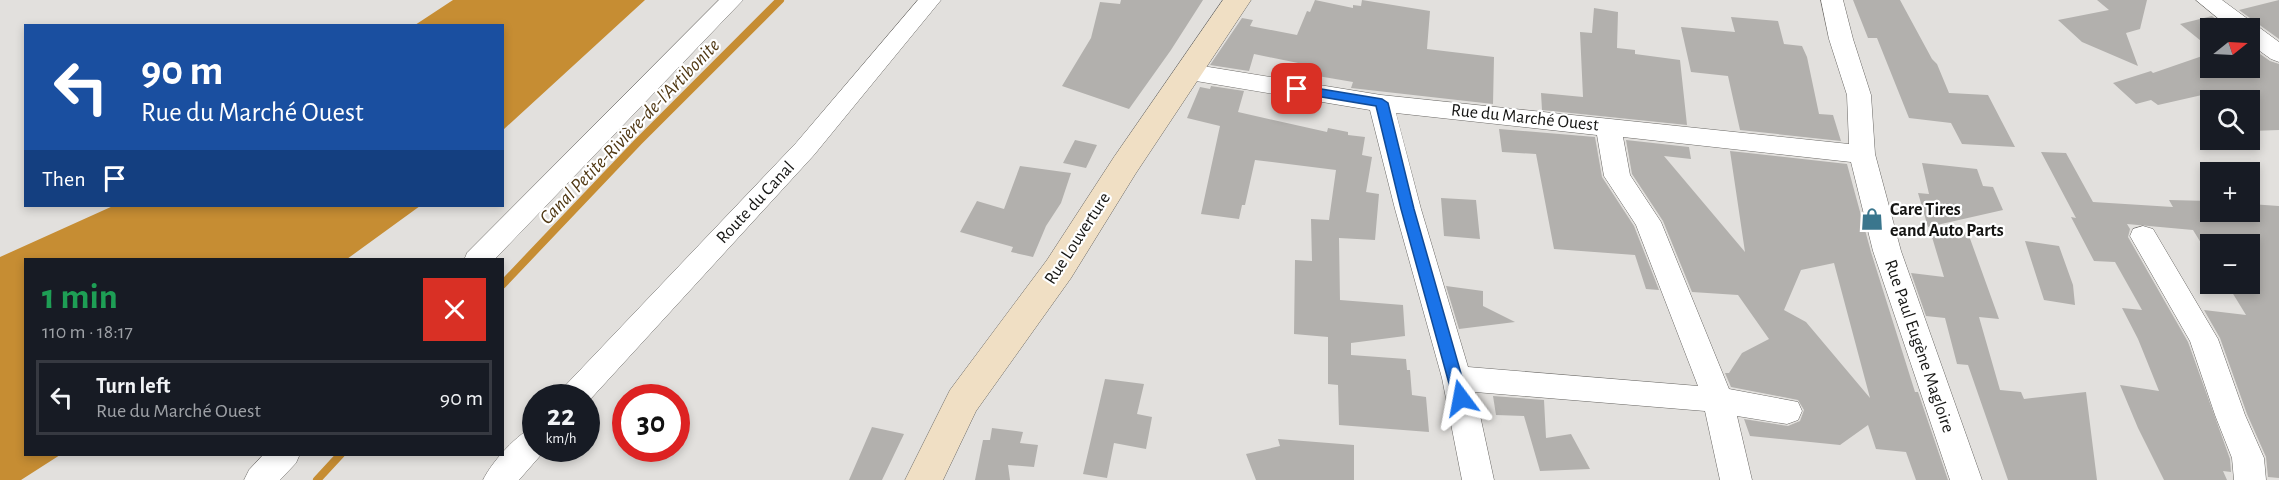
<!DOCTYPE html>
<meta charset="utf-8">
<style>
body{margin:0;font-family:"Alegreya Sans",sans-serif;background:#242831;color:#f1f3f6;height:100vh;display:flex;flex-direction:column;font-size:22px;white-space:nowrap}
*{box-sizing:border-box;margin:0}
p{font-size:20px;color:#9ea1a6}
.icon{flex:none;width:33px;height:33px;fill:none;stroke:currentColor;stroke-width:2;stroke-linecap:round;stroke-linejoin:round}
.map{position:relative;flex:1;overflow:hidden}
.side{position:absolute;left:24px;top:258px;width:480px;height:198px;display:flex;flex-direction:column;background:#171b24;border-radius:0px;box-shadow:0 3px 9px #0003}
.side>*{flex:none}
.guide{position:absolute;left:24px;top:24px;width:480px;height:183px;border-radius:0px;box-shadow:0 3px 9px #0003;background:#1a4fa0;color:#fff;overflow:hidden}
.needle{width:39px;rotate:72deg}
.buttons{position:absolute;left:2200px;top:18px;display:grid;gap:12px}
.buttons a{display:grid;place-items:center;width:60px;height:60px;border-radius:0px;background:#171b24;box-shadow:0 3px 9px #0003;font-size:30px}
.speed{position:absolute;left:522px;top:384px;display:flex;gap:12px;font-size:30px;font-weight:700;text-align:center}
.speed>*{display:grid;place-content:center;width:78px;height:78px;border-radius:50%;background:#171b24;box-shadow:0 3px 9px #0003;line-height:1}
.speed small{font-size:15px;font-weight:400}
.speed .limit{border:9px solid #d22;background:#fff;color:#111}
.pin{position:absolute;display:grid;place-items:center;width:51px;height:51px;color:#fff;margin:-26px;border-radius:12px;box-shadow:0 3px 9px #0006}
.me{position:absolute;width:66px;margin:-33px;rotate:347deg;stroke-linejoin:round;filter:drop-shadow(0 0 4px #0008)}
.turn{display:flex;align-items:center;gap:21px;height:126px;padding:0 18px;font-size:27px}
.turn .icon{width:78px;height:78px;stroke-width:2.5}
.turn b{display:block;font-size:42px;line-height:51px}
.then{display:flex;align-items:center;height:57px;padding:0 18px;background:#0003;gap:12px;font-size:22px}
.round{display:grid;place-items:center;flex:none;width:63px;height:63px;border-radius:0px;background:#242831}
.summary{display:flex;align-items:center;justify-content:space-between;height:102px;padding:0 18px}
h1{font-size:36px;font-weight:700;line-height:45px;color:#1e9e55}
ul{padding:0;list-style:none}
li{display:flex;align-items:center;gap:18px;height:75px;margin:0 12px 9px;padding:0 6px;border:3px solid #363941;border-radius:0px}
li div{flex:1}
li b{display:block;font-size:22px}
li em{font-style:normal}
.map>svg:first-child{display:block}
.water{fill:#c68d33}
.lines{fill:none;stroke-linecap:round;stroke-linejoin:round}
.stream{stroke:#c68d33;stroke-width:8}
.building{fill:#b2b0ad;fill-rule:evenodd}
.minor-casing{stroke:#6a6865;stroke-width:1}
.secondary-casing{stroke:#6a6865;stroke-width:1}
.minor{fill:#fff;fill-rule:evenodd}
.secondary{fill:#f0dfc4;fill-rule:evenodd}
.route{fill:#1a73e8;stroke:#114b97;stroke-width:1.5}
.labels{text-anchor:middle;stroke-width:4.5;stroke-linejoin:round;paint-order:stroke}
.street-label{font-size:18px;fill:#151513;stroke:#fff}
.poi-label{font-size:18px;font-weight:bold;fill:#151513;stroke:#fff;text-anchor:start}
.water-label{font-size:20px;font-style:italic;fill:#503813;stroke:#fff}
</style>
<div class="map">
<svg width="2279" height="480" viewBox="0 0 2279 480">
<rect width="100%" height="100%" fill="#e2e0dd"/>
<path class="water" d="M453,0H645L503,130L502,26L415,25Z
M113,206H420L347,259L26,260V454L60,455L21,480H0V257Z"/>
<g class="lines">
<path class="stream" d="M502,285L638,142L780,0
M317,480L341,454"/>
</g>
<path class="building" d="M1121,0H1203L1171,50L1129,109L1062,86L1091,38L1100,2L1120,4Z
M1315,0L1353,8V5L1361,6L1362,0L1430,11L1427,49L1494,57L1493,104L1351,88L1353,82L1306,74L1308,65L1254,54L1249,71L1210,65L1242,18L1253,20L1250,26L1297,35L1307,11L1310,12Z
M1853,0H1900L1932,59L1937,64L1949,93L1988,95L2015,147L1962,144L1951,123L1909,118L1877,38H1868Z
M2097,0H2147L2140,29L2126,33L2138,66L2082,42L2058,20L2109,10Z
M2279,0V39L2239,10Z
M1594,8L1618,12L1617,48L1635,50V54L1680,60L1687,125L1542,110L1541,93L1583,97L1580,32L1592,33Z
M2212,16L2227,28H2211V49L2180,24Z
M1731,17L1778,21L1784,44L1802,46L1807,57L1819,114L1833,115L1841,141L1740,130L1728,76L1691,72L1681,27L1735,32Z
M2250,47L2270,61L2279,64V130L2250,131V100H2236L2224,90L2158,105L2151,100L2136,104L2113,83L2151,71L2153,73L2211,53V68H2250Z
M1211,86L1244,91L1238,112L1327,132L1328,128L1348,132V135L1365,137L1362,155L1372,157L1366,192L1379,194L1375,240L1339,238L1340,300L1403,305L1405,336L1351,343V355L1406,359L1407,370H1410L1412,395L1426,397L1429,432L1339,425L1338,385L1328,384V337L1294,334L1295,260L1312,261L1311,219L1329,220L1336,170L1255,160L1245,205H1242L1239,219L1201,214L1220,126L1187,118L1200,87L1210,89Z
M1499,129L1595,137L1602,177L1634,226L1659,290L1646,289L1635,255L1554,249L1536,154L1502,152Z
M1075,140L1097,145L1086,168L1063,163Z
M1626,140L1689,147L1691,159L1664,156L1745,252L1730,151L1847,164L1871,252L1915,392H1918L1948,480H1916L1906,452L1876,449L1868,425L1840,445L1750,436L1744,419L1788,426L1800,421L1804,410L1798,400L1731,387L1725,373H1729L1742,353L1769,339L1738,295L1692,292L1663,221L1632,174ZM1834,263L1870,398L1806,322L1784,310L1801,270Z
M2041,152L2066,153L2093,202L2173,207L2169,200L2211,201V212H2250V204L2279,206V478L2268,477L2266,457L2247,414L2220,338L2204,310L2246,315L2227,284H2250V244H2211V259L2193,230L2127,224L2130,229L2128,237L2188,342L2230,459L2231,472L2223,471L2227,480H2164L2138,428L2120,385L2159,391L2138,339L2122,308L2142,310L2115,262L2094,261L2071,217L2076,218Z
M1922,163L1977,169L1983,186L1993,187L2003,210L1928,227L1918,193L1929,194Z
M1020,166L1071,173L1061,203L1046,226L1033,257L1011,252L1013,247L960,232L977,201L1004,209Z
M1441,198L1476,200L1480,239L1444,236Z
M1929,227L1968,233L1999,319L1979,317L2000,390L2021,392L2024,399L2086,392L2097,480H2008L1968,365L1957,364L1945,318L1926,316L1911,273L1944,277Z
M2025,241L2059,246L2073,285L2075,305L2044,300Z
M1446,286L1483,291V306L1515,322L1459,329Z
M1105,379L1144,384L1137,414L1152,417L1146,449L1114,443L1107,478L1083,474Z
M1493,396L1544,400L1546,438L1571,434L1590,469L1540,471L1524,416L1496,415Z
M872,427L904,434L882,480H849Z
M992,428L1023,432L1020,443L1038,445L1034,467L1008,465L1010,480H975L983,440H990Z
M1278,439L1354,445V480H1256L1246,454L1280,446Z"/>
<g class="lines">
<g class="minor-casing">
<path id="minor" d="M719,0H743L494,260H464L467,253Z
M918,0H941L814,155L586,404V398H558L562,389L796,143Z
M1821,0H1843L1853,39L1871,95L1875,154L1901,251L1982,480H1950L1873,251L1851,162L1623,137L1630,175L1661,222L1729,389L1798,402L1802,411L1798,420L1787,424L1737,416L1752,480H1720L1705,411L1475,392L1494,480H1462L1442,378L1395,209L1370,110L1190,80L1182,78L1178,72L1182,66L1190,64L1381,95L1849,144L1847,95L1829,39ZM1396,113L1597,135L1604,176L1636,225L1698,386L1468,367L1421,209Z
M2196,0H2222L2279,42V62L2271,59L2250,44V28H2230Z
M2143,226L2153,229L2218,339L2245,415L2264,458L2266,480H2234L2232,458L2215,415L2190,341L2130,236L2133,229Z
M536,426V448H547L519,480H483C491,463 518,432 536,426Z
M264,454H300L296,463L280,480H244L249,470Z"/>
</g>
<g class="secondary-casing">
<path id="secondary" d="M1223,0H1251L1136,173L1071,278L976,411L943,480H905L950,390L1047,260L1114,157Z"/>
</g>
<use href="#minor" class="minor"/>
<use href="#secondary" class="secondary"/>
</g>
<path class="route" d="M1297,85L1382,99L1388,103L1414,209L1468,398L1466,403L1461,405L1455,403L1453,398L1401,209L1376,106L1292,92V86Z"/>
<defs>
<g id="shop-bare" transform="scale(1.8)"><path d="M-5-2.5h2.3a2.7 3.5 0 0 1 5.4 0H5L5.5 6h-11ZM-1.5-2.5h3a1.5 2.3 0 0 0-3 0Z" fill="#3a768d" stroke="#fff" stroke-width="2.5" paint-order="stroke"/></g>
</defs>
<g fill-rule="evenodd">
<use href="#shop-bare" x="1872" y="219"/>
</g>
<g class="labels">
<g class="street-label">
<text transform="translate(1525 117) rotate(6)" y="6">Rue du Marché Ouest</text>
<text transform="translate(755 202) rotate(-47)" y="6">Route du Canal</text>
<text transform="translate(1077 238) rotate(-57)" y="6">Rue Louverture</text>
<text transform="translate(1920 346) rotate(71)" y="6">Rue Paul Eugène Magloire</text>
</g>
<g class="poi-label">
<text x="1890" y="215">Care Tires<tspan x="1890" dy="21">eand Auto Parts</tspan></text>
</g>
<g class="water-label">
<text transform="translate(629 131) rotate(-46)" y="7">Canal Petite-Rivière-de-l'Artibonite</text>
</g>
</g>
</svg>
<div class="buttons">
<a><svg class="needle" viewBox="-14 -14 28 28"><path d="M0-13l5 13h-10z" fill="#e53935"/><path d="M0 13l5-13h-10z" fill="#9ea1a6"/></svg></a>
<a><svg class="icon" aria-label="search" viewBox="0 0 24 24"><circle cx="10" cy="10" r="6"/><path d="M15 15l6 6"/></svg></a>
<a>+</a>
<a>−</a>
</div>
<div class="speed"><div>22<small>km/h</small></div><div class="limit">30</div></div>
<div class="pin" style="left:1297px;top:89px;background:#d93025"><svg class="icon" aria-label="arrive" viewBox="0 0 24 24"><path d="M6 21V4h12l-3 4 3 4H6"/></svg></div>
<svg class="me" style="left:1461px;top:398px" viewBox="-20 -20 40 40"><path d="M0-17L14 15 0 8-14 15z" fill="#1a73e8" stroke="#fff" stroke-width="4"/></svg>
<div class="guide">
<div class="turn"><svg class="icon" aria-label="left" viewBox="0 0 24 24"><path d="M17 20v-9H6M10 6l-5 5 5 5"/></svg><div><b>90 m</b>Rue du Marché Ouest</div></div>
<div class="then">Then<svg class="icon" aria-label="arrive" viewBox="0 0 24 24"><path d="M6 21V4h12l-3 4 3 4H6"/></svg></div>
</div>
<section class="side">
<div class="summary"><div><h1>1 min</h1><p>110 m · 18:17</p></div><a class="round" style="background:#d93025;color:#fff"><svg class="icon" aria-label="close" viewBox="0 0 24 24"><path d="M6 6l12 12M18 6L6 18"/></svg></a></div>
<ul>
<li><svg class="icon" aria-label="left" viewBox="0 0 24 24"><path d="M17 20v-9H6M10 6l-5 5 5 5"/></svg><div><b>Turn left</b><p>Rue du Marché Ouest</p></div><em>90 m</em></li>
</ul>
</section>
</div>
